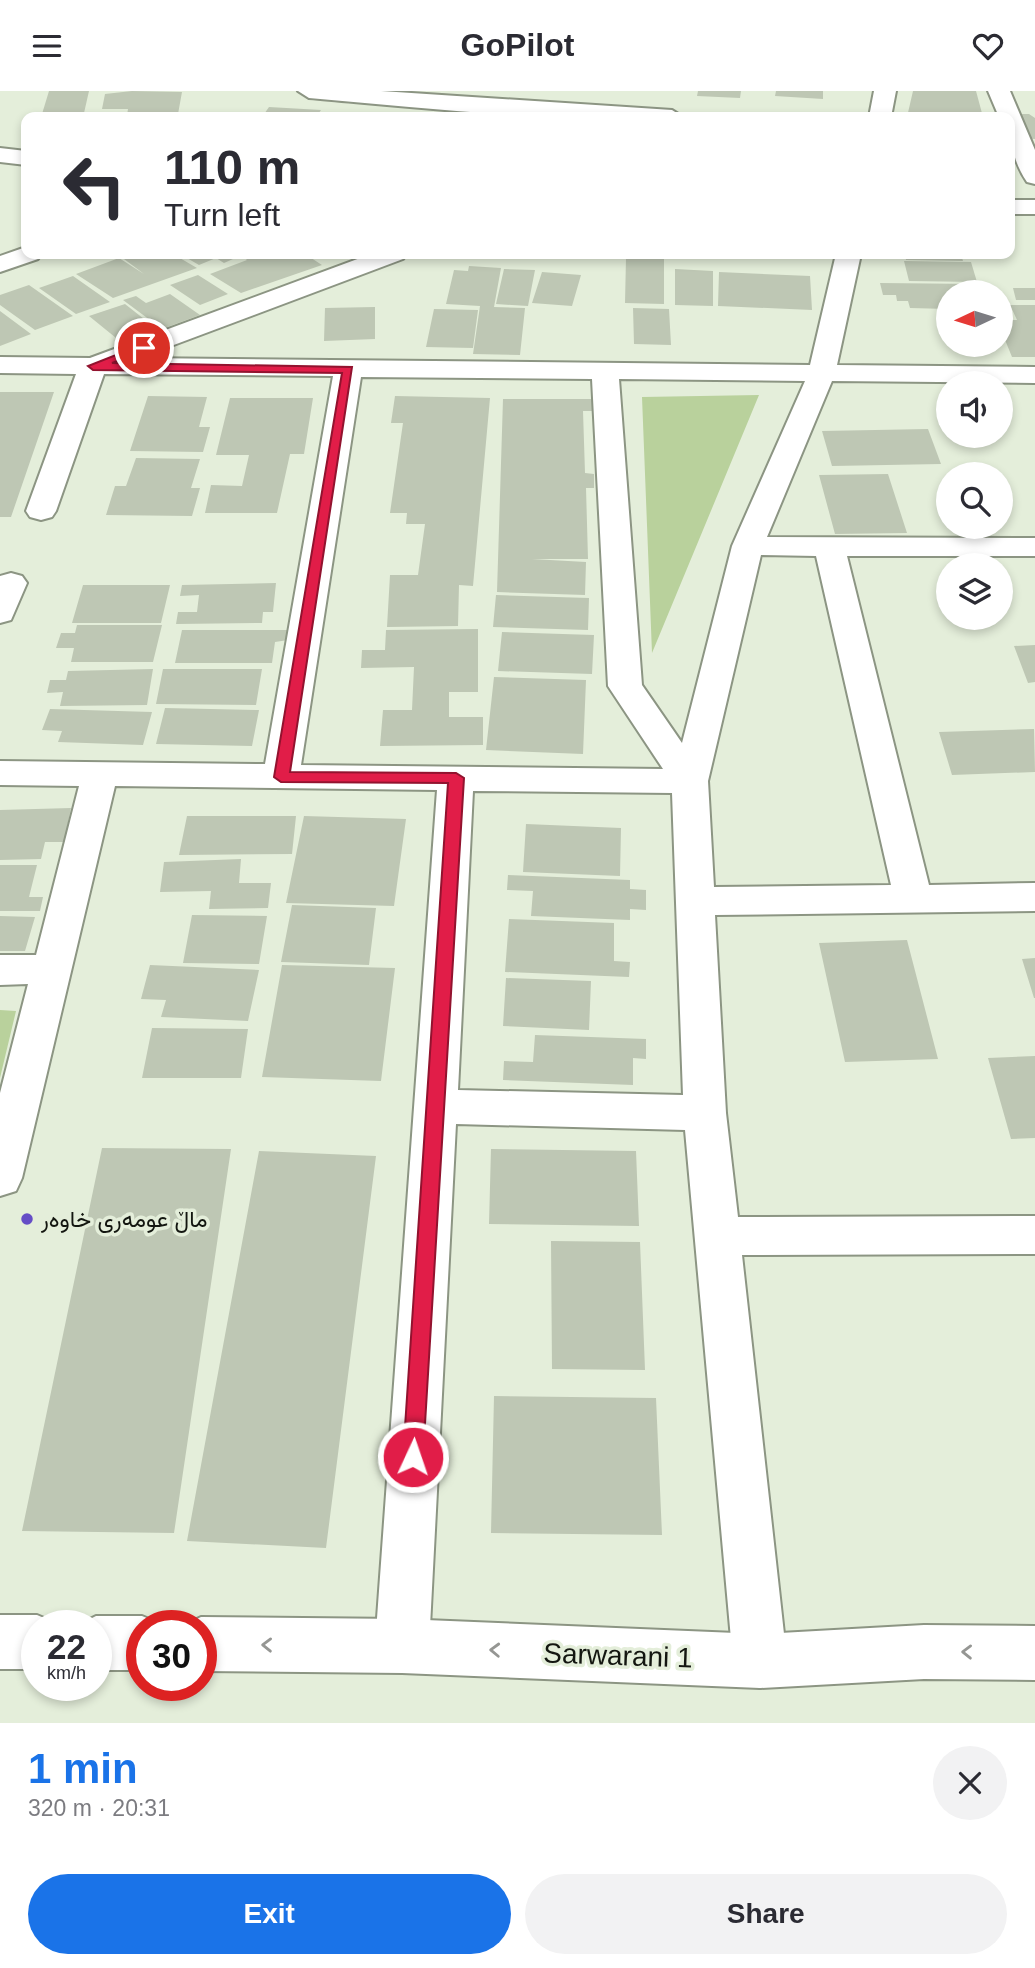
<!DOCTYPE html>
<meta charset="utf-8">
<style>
body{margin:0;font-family:Arial,Vazirmatn,sans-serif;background:#f2f2f3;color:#2b2b33;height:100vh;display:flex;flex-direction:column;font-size:26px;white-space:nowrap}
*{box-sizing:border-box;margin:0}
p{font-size:23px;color:#7c7c81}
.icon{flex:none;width:38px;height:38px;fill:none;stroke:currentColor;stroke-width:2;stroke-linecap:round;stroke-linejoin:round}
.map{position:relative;height:1632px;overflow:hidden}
.side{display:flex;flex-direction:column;background:#fff;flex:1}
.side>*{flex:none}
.guide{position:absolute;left:21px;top:21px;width:994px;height:147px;border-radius:14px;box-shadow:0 4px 10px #0003;background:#fff;color:#2b2b33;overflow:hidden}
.needle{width:46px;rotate:266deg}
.controls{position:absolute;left:936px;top:189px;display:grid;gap:14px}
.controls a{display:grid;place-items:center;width:77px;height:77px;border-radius:50%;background:#fff;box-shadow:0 4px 10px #0003;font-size:35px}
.speed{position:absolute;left:21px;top:1519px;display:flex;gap:14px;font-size:35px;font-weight:700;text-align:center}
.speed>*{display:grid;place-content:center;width:91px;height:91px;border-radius:50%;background:#fff;box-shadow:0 4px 10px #0003;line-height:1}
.speed small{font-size:18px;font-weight:400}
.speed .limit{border:10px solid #d22;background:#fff;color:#111}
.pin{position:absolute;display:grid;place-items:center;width:60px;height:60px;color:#fff;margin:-30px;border:4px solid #fff;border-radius:50%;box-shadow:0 2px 7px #0007}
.me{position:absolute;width:77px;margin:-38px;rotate:3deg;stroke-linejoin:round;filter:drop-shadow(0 0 5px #0008)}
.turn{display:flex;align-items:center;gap:24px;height:147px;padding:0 28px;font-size:32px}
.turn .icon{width:91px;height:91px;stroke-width:2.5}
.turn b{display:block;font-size:49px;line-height:60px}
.round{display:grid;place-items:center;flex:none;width:74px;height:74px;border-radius:37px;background:#f2f2f3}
.head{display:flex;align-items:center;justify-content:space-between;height:119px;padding:0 28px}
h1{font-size:42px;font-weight:800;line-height:52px;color:#1a73e8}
.button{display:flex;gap:14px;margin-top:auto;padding:14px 28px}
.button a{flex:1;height:80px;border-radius:42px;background:#1a73e8;color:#fff;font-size:28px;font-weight:800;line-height:80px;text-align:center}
.button a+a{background:#f2f2f3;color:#2b2b33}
header{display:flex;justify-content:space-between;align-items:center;height:91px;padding:0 28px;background:#fff;font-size:32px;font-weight:800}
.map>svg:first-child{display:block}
.green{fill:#b9d19c}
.building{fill:#bec7b4}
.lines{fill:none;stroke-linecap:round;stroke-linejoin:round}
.street-casing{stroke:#8c9583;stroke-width:4}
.secondary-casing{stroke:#8c9583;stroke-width:4}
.street{fill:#fff;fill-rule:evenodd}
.secondary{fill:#fff;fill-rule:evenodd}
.oneway{stroke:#959693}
.route{fill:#e11d48;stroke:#92132f;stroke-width:2}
.poi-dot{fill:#654dc6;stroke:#e4eeda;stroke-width:2.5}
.labels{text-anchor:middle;stroke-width:7;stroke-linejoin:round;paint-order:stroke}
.poi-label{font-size:23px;fill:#131610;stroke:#e4eeda;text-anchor:start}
.near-street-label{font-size:28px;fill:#131610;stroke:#e4eeda}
</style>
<header><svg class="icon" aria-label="menu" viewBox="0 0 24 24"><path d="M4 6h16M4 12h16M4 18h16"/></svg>GoPilot<svg class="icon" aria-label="heart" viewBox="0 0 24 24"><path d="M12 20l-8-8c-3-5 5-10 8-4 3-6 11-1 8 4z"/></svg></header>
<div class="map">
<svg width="1035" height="1632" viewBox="0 0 1035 1632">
<rect width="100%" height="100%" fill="#e4eeda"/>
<path class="green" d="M759,304L652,562L642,306Z
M0,919L16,920L0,987Z"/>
<path class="building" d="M49,0H89L84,22L42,23Z
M132,0L182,1L178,23L127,24L128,18H102L105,3Z
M698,0H741L740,7L697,5Z
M776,0H823V8L775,5Z
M913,0H976L983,26H907Z
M269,16L321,19L316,26H262Z
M1011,23H1029L1035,27V48L1022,47Z
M137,163H173L197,177L113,207L76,183L119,167L144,183L124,168Z
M180,163H239L242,164L224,172L216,167L199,174Z
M246,163H305L322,174L241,202L210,183L247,169L242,164Z
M905,163H961L963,170L906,169Z
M626,167L664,168V213L625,212Z
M904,170L971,171L977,191L909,190Z
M469,175L501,177L494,216L525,217L520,264L473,263L480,215L446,213L454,179L468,180Z
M504,178L535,179L528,215L496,213Z
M675,178L713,180V215L675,214Z
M542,181L581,184L572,215L532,212Z
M719,181L810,185L812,219L718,215Z
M198,184L228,203L200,214L170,194Z
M73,185L110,211L76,223L39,197Z
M880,192L979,193L982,201H948V218L910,217L908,210H897L896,204H883Z
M29,194L73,225L35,239L0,214V204Z
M1013,197H1035V209H1016Z
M170,203L200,224L162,238L123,209L136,205L146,212Z
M125,213L158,239L121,251L89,225Z
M1010,214H1035V266H1012L1001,239V229H1017Z
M375,216V248L324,250L325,217Z
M633,217L669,218L671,254L634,253Z
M434,218L478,219L473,257L426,256Z
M0,220L31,243L0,255Z
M0,301H54L11,426H0Z
M148,305L207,306L199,336H210L203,361L130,360Z
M395,305L490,307L473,495L459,494L458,535L387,536L390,484H418L425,433H406L407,422H390L403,332H391Z
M230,307H313L304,363H290L277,422H205L211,394L242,395L249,364H216Z
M503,308H593L594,320H583L585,382L594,383V397H586L588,468H532L586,471L585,504L497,501Z
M928,338L941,373L832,375L822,340Z
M136,367L200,368L191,397H200L192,425L106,424L115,395H126Z
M888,383L907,442L835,443L819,384Z
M276,492L273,521H263L262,532L176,533L178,521H197L199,504L180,505L182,494Z
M83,494H170L161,532H72Z
M496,504L589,507L588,539L493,536Z
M77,534H162L153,571H71L74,557H56L61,542H75Z
M478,538V601H449V626H483V654L380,655L383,619H412L414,576L361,577L362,559H385L386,539Z
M182,539H290L288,549L275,551L272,572H175Z
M502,541L594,544L592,583L498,580Z
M1035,554V591L1028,592L1014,555Z
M153,578L147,614L60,615L63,601L47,602L50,589H66L68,580Z
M163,578H262L256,614L156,613Z
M494,586L586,589L583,663L486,659Z
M165,617L259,619L252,655L156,653Z
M50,618L152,621L143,654L58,651L62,640L42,639Z
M1034,638L1035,681L952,684L939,641Z
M71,717L64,751H45L41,768L0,769V719Z
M187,725H296L292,763L179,764Z
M304,725L406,728L394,815L286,812Z
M526,733L621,737L620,785L523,781Z
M241,768L239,792H271L268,817L209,818L211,800L160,801L164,771Z
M0,774H37L29,806H43L40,820H0Z
M508,784L630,789V798L646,799V819L630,818V829L531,825L533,800L507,799Z
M292,814L376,817L369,874L281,871Z
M192,824L267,825L259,873L183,872Z
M0,825L35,826L25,860H0Z
M509,828L614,832V870L630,871L629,886L505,881Z
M907,849L938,968L845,971L819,852Z
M1035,867V907H1034L1022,868Z
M150,874L259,879L248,930L161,926L166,909L141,908Z
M282,874L395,877L381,990L262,986Z
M506,887L591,890L589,939L503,935Z
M152,937L248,938L241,987H142Z
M535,944L646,948V968L633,967V994L503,989L504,970L533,971Z
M1035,965V1047L1011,1048L988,967Z
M102,1057L231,1058L174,1442L22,1440Z
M491,1058L636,1060L639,1135L489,1133Z
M259,1060L376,1065L326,1457L187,1450Z
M551,1150L640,1151L645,1279L552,1278Z
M494,1305L656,1307L662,1444L491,1442Z"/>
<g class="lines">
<g class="street-casing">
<path id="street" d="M298,0H381L672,19L683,26C558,32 433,18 309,7Z
M874,0H896L891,26H869Z
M988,0H1010L1035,59V93L1027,91C1013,71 1010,50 1010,26H999Z
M0,57L26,60V74L0,71Z
M1010,109H1035V123H1010Z
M26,156V163H41L38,168L0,181V165Z
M371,163H407L403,168L139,267L810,274L836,163H861L837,274L1035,276V292L832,290L767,446L1035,447V465H847L929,794L1035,792V820L715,824L726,1022L738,1126L1035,1125V1163L742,1164L787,1570L779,1589L760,1597L741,1589L733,1570L685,1039L456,1033L429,1555L421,1574L402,1582L383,1574L375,1555L437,699L115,695L22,1087L16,1100L0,1105V1002L28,893L0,894V864H36L79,695L0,694V670L265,673L333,285L104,283L56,420L52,426L41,429L30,426L26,420L76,283L0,282V266L90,267ZM361,286L592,288L608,595L663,678L301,674ZM619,288L805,290L732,455L682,652L642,594ZM761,464L816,465L891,794L714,796L708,690ZM473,700L672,702L683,1004L458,999Z
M11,482L22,485L27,492L11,529L0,532V485Z"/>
</g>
<g class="secondary-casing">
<path id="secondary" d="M0,1524H37L56,1532L57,1535H37V1578H0Z
M96,1525H142L161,1533L142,1535V1579H96V1535H76Z
M201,1526L402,1528L760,1543L924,1534L1035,1535V1589L924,1588L760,1597L402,1582L201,1580V1535H182Z"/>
</g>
<use href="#street" class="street"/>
<use href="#secondary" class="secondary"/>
</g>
<defs><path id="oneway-chevron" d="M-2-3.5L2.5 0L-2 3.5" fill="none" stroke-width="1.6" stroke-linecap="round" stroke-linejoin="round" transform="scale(1.75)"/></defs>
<g class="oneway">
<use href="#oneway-chevron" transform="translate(267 1554) rotate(-179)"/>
<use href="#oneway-chevron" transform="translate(495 1559) rotate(-178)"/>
<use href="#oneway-chevron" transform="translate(967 1561) rotate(-179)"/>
</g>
<path class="route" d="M144,253L149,257L147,259L112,272L352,276L290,681L456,682L464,687L423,1366L420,1373L413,1376L406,1373L403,1366L448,692L281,691L274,686L342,282L93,279L88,275Z"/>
<circle class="poi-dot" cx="27" cy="1128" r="7"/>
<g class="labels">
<g class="poi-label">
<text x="41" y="1136">ماڵ عومەری خاوەر</text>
</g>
<g class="near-street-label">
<text transform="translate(618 1564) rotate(2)" y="10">Sarwarani 1</text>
</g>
</g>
</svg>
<div class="controls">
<a><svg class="needle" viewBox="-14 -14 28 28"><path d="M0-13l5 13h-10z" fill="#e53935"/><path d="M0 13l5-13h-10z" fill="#7c7c81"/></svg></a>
<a><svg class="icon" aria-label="sound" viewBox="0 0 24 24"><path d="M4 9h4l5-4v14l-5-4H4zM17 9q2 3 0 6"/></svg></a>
<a><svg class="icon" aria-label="search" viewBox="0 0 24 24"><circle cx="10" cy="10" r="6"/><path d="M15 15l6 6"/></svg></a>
<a><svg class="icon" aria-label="layers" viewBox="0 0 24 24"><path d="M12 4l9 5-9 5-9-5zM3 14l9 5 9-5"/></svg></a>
</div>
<div class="speed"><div>22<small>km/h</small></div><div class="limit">30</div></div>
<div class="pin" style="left:144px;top:257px;background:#d93025"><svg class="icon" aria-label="arrive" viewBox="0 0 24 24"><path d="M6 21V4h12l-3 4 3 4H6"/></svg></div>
<svg class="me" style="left:413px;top:1366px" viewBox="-20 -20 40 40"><circle r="17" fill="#e11d48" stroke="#fff" stroke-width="3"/><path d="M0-11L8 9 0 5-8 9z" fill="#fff"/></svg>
<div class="guide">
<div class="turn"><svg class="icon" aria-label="left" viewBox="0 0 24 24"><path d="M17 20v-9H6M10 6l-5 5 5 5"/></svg><div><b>110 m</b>Turn left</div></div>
</div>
</div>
<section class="side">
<div class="head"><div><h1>1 min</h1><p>320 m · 20:31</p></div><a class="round"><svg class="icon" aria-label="close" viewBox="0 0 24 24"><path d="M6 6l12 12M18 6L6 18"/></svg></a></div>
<div class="button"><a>Exit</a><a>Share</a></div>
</section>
